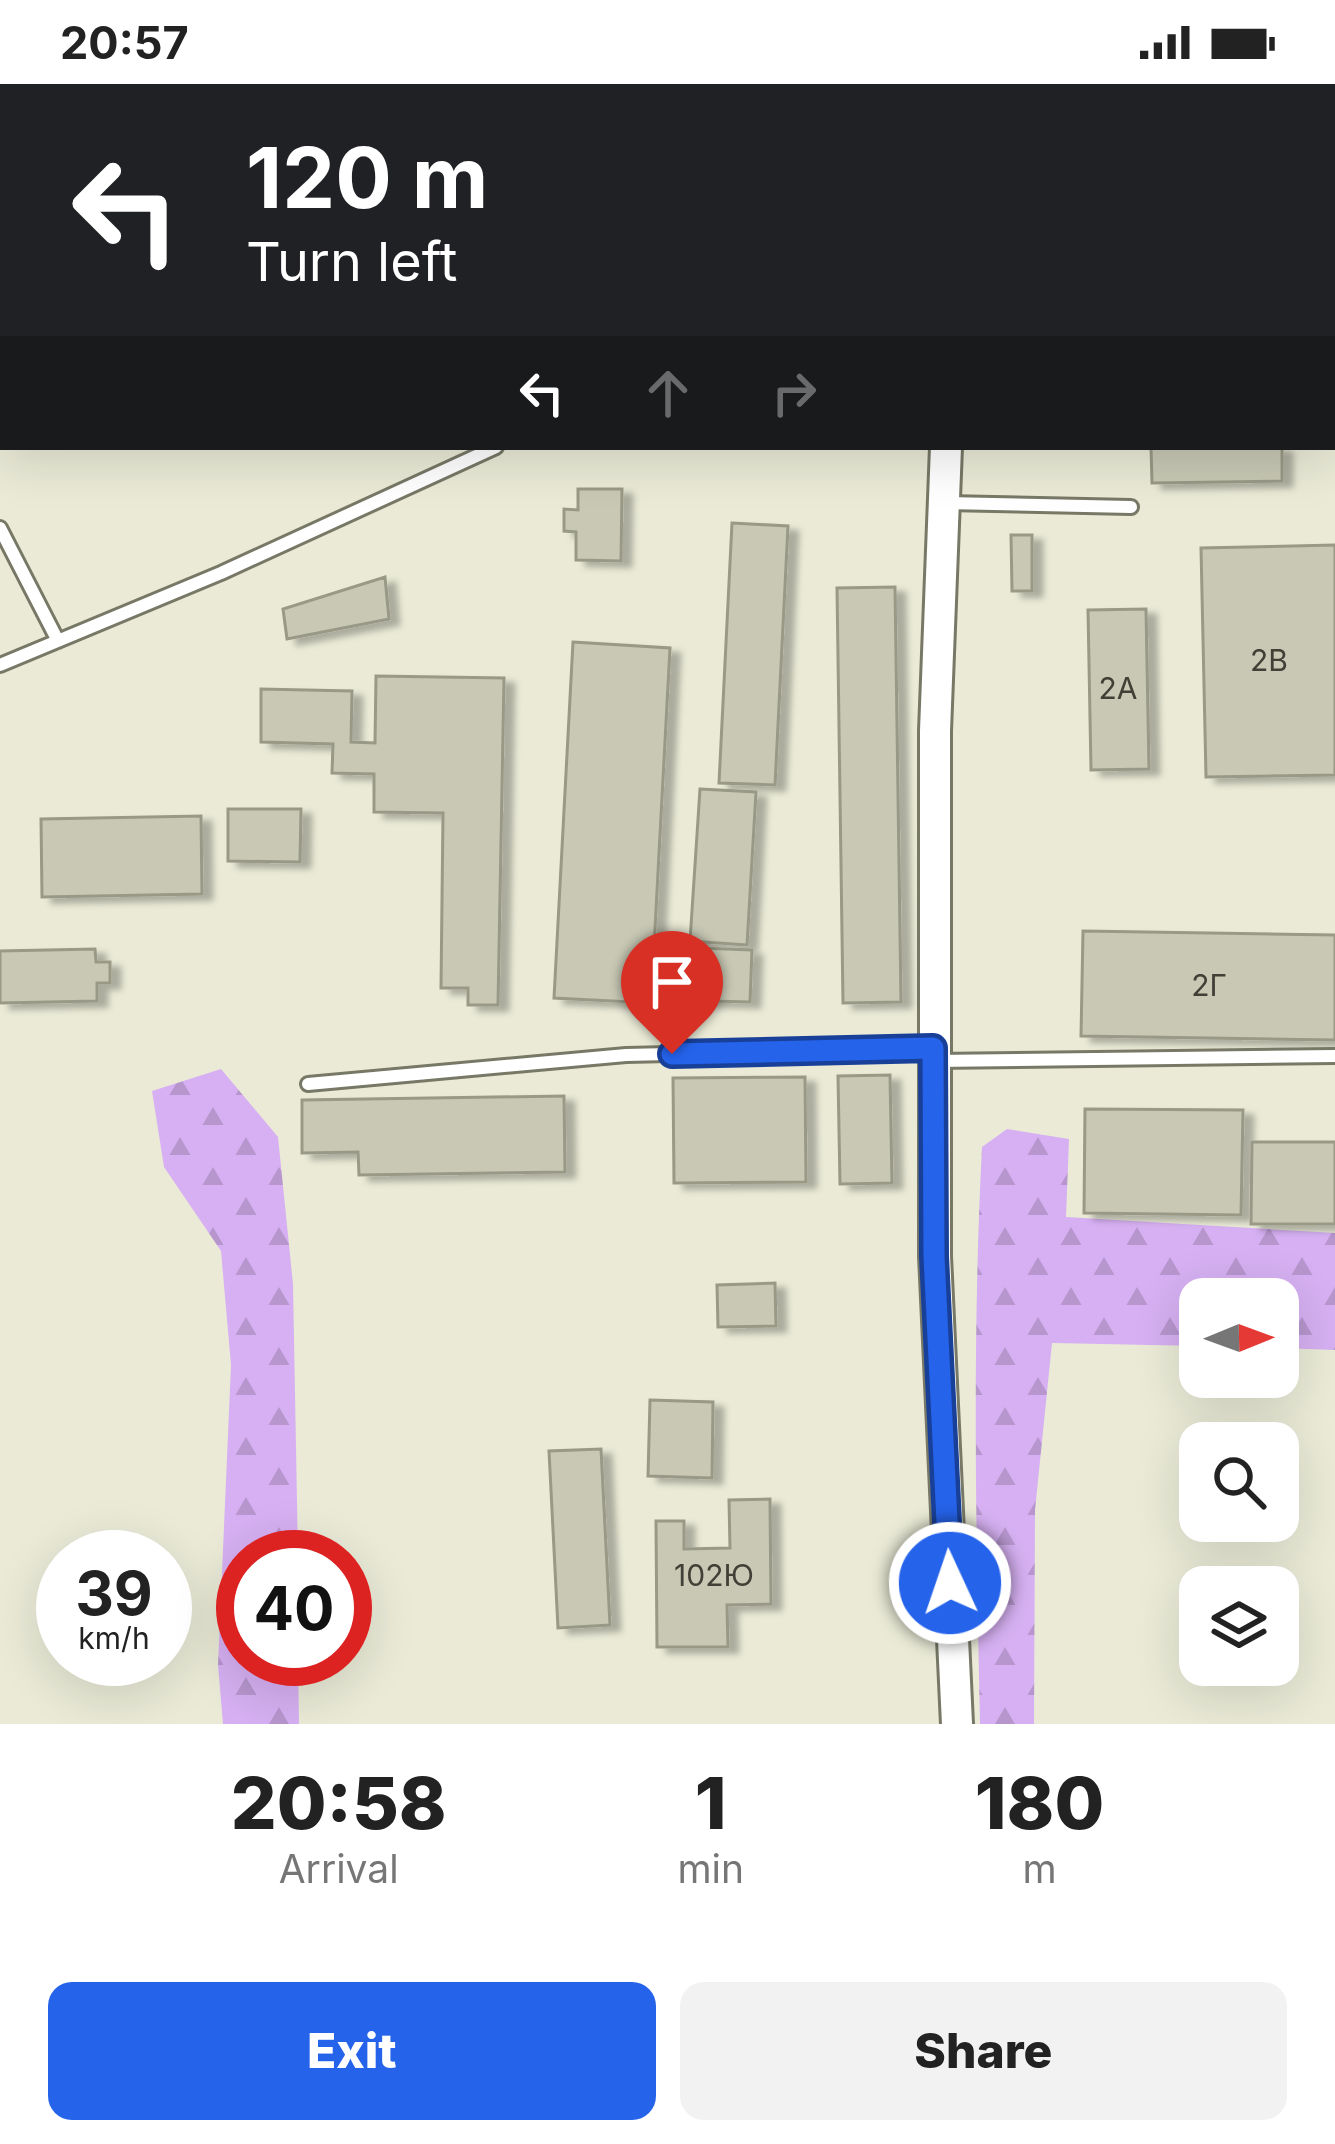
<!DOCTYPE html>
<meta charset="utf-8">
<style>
body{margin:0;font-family:Inter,sans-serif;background:#f2f2f2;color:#222;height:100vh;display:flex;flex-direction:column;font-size:45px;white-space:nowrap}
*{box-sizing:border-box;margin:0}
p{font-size:39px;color:#767676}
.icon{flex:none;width:66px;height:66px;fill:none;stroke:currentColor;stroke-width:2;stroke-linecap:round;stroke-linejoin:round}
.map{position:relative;height:1640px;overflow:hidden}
.details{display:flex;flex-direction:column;background:#fff;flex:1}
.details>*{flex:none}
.top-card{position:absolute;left:0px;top:0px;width:1335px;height:366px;box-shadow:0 12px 48px #0002;background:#202124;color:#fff;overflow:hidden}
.needle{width:78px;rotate:89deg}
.fabs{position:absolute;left:1179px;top:1194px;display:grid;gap:24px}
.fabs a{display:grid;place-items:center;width:120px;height:120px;border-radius:24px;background:#fff;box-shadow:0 12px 48px #0002;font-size:60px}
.speed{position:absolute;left:36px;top:1446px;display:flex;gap:24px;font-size:60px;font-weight:700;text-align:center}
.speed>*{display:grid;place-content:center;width:156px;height:156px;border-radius:50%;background:#fff;box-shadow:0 12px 48px #0002;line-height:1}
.speed small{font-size:30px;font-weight:400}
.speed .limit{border:18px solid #d22;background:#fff;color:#111}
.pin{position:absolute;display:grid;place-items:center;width:102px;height:102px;color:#fff;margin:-123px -51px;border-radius:50% 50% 50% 0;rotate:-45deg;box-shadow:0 0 12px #0007}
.pin .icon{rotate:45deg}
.me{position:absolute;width:132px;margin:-66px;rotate:357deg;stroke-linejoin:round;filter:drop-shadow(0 0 9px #0008)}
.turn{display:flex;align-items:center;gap:42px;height:252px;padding:0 48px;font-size:54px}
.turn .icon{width:156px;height:156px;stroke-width:2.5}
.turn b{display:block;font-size:84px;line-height:102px}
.lanes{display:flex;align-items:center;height:114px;padding:0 48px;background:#0003;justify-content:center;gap:60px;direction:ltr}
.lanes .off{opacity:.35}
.eta{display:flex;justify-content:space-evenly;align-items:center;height:204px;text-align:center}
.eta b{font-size:72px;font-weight:800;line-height:84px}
.button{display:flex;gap:24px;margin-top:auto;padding:24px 48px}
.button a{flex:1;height:138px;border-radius:24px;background:#2563eb;color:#fff;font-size:48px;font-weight:800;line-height:138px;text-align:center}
.button a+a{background:#f2f2f2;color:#222}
.status{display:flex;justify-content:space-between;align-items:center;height:84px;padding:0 60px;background:#fff;direction:ltr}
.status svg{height:33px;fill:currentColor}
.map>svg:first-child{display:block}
.forest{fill:url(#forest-firs)}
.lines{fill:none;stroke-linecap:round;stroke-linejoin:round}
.stream{stroke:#a27cbd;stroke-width:9}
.building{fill:#c8c8b5;stroke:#999987;stroke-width:3;filter:url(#shadow)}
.service-casing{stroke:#787867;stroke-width:18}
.tertiary-casing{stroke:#787867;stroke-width:36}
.service{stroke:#fff;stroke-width:12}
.tertiary{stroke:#fff;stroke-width:30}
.route-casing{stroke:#184099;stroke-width:30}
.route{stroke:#2563eb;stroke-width:21}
.labels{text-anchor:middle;stroke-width:10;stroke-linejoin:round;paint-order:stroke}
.number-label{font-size:30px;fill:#404036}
</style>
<div class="status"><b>20:57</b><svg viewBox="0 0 49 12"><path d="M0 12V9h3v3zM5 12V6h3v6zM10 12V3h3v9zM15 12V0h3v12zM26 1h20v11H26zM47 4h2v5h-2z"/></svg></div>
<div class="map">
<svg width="1335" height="1640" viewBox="0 0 1335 1640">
<defs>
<pattern id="forest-firs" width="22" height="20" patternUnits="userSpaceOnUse" patternTransform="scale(3)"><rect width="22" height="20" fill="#d6b0f2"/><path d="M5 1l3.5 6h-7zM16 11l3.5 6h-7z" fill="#b796ce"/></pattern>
<filter id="shadow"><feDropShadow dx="10" dy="5.5" stdDeviation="3" flood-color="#0004"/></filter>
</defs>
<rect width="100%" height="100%" fill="#eaead7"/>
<path class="forest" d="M221,985L278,1053L293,1200L298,1473H243V1575H298L299,1640H223L218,1581L231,1281L221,1167L164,1083L152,1007Z
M1007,1045L1069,1055L1066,1133L1335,1149V1266L1278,1264V1215H1200V1262L1052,1259L1035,1426L1034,1640H980C976,1448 972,1255 982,1063Z"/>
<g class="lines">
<path class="stream" d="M444,3L450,0
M0,115H3"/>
</g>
<path class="building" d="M0,0H24L3,3L0,59Z
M1151,363H1282V397L1152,399Z
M578,405H622L621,477L576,476V448L564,447V425L578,426Z
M732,439L788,442L775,701L719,699Z
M1011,451H1032V507H1012Z
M1335,461V691L1206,693L1201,464Z
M385,493L389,535L287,555L283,525Z
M895,503L901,918L843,919L837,504Z
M1146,525L1149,685L1091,686L1088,526Z
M573,558L670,564L651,919L554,914Z
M376,592L504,594L498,921H468V904H441L443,729L374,728V690L332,689L333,660L261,658V605L352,607L351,658L375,659Z
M700,705L756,708L747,861L690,857Z
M228,725H301L300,778L228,777Z
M201,732L202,810L42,813L41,735Z
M1083,847L1335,851V956L1081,952Z
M673,863L752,866L750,918L671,916Z
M95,865L96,878H110V899H97V917L0,919V867Z
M890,991L892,1099L840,1100L838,992Z
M805,993L806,1098L674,1099L673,994Z
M564,1012L565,1088L359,1091L358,1068L302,1069V1016Z
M1085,1025L1243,1026L1241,1131L1084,1129Z
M1252,1058H1335V1140H1251Z
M775,1199L776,1242L718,1243L717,1201Z
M650,1316L713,1318L712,1394L648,1392Z
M601,1365L610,1541L558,1544L549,1367Z
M770,1415L771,1520L727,1521L728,1563H657L656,1437H684V1465L730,1464L729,1416Z"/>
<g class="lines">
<g class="service-casing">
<path id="service" d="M946,419L1131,423
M0,444L58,557
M0,581L221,489L496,363
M934,977L1335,972
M308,1000L626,971L932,964"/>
</g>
<g class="tertiary-casing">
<path id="tertiary" d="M959,3V0
M946,363L935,647V1172L957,1640"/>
</g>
<use href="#service" class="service"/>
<use href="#tertiary" class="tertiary"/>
</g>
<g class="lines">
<g class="route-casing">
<path id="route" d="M672,970L933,964L934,1172L950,1499"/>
</g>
<use href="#route" class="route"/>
</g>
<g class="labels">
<g class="number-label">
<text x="1269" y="587">2В</text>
<text x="1118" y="615">2А</text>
<text x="1209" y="912">2Г</text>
<text x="714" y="1502">102Ю</text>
</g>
</g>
</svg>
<div class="fabs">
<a><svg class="needle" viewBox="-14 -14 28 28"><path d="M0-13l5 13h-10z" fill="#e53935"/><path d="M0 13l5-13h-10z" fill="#767676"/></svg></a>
<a><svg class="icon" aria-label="search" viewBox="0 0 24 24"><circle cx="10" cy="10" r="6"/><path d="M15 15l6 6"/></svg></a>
<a><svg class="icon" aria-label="layers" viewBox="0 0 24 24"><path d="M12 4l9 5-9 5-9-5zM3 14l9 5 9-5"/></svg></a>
</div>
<div class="speed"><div>39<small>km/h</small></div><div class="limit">40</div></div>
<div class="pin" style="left:672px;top:970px;background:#d93025"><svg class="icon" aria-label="arrive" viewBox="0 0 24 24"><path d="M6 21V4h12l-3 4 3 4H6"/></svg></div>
<svg class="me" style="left:950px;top:1499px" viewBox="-20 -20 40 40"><circle r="17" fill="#2563eb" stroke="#fff" stroke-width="3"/><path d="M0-11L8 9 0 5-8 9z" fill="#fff"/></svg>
<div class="top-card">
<div class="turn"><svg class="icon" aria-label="left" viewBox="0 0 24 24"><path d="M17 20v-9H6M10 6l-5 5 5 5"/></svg><div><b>120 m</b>Turn left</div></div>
<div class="lanes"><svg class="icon" aria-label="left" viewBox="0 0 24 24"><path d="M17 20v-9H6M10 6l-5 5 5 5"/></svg><svg class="icon off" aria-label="ahead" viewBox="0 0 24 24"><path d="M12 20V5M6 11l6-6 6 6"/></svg><svg class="icon off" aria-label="right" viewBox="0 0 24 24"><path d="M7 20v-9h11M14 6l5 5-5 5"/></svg></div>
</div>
</div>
<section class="details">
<div class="eta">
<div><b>20:58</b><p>Arrival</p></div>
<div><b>1</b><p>min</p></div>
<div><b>180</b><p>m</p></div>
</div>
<div class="button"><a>Exit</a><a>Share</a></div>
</section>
